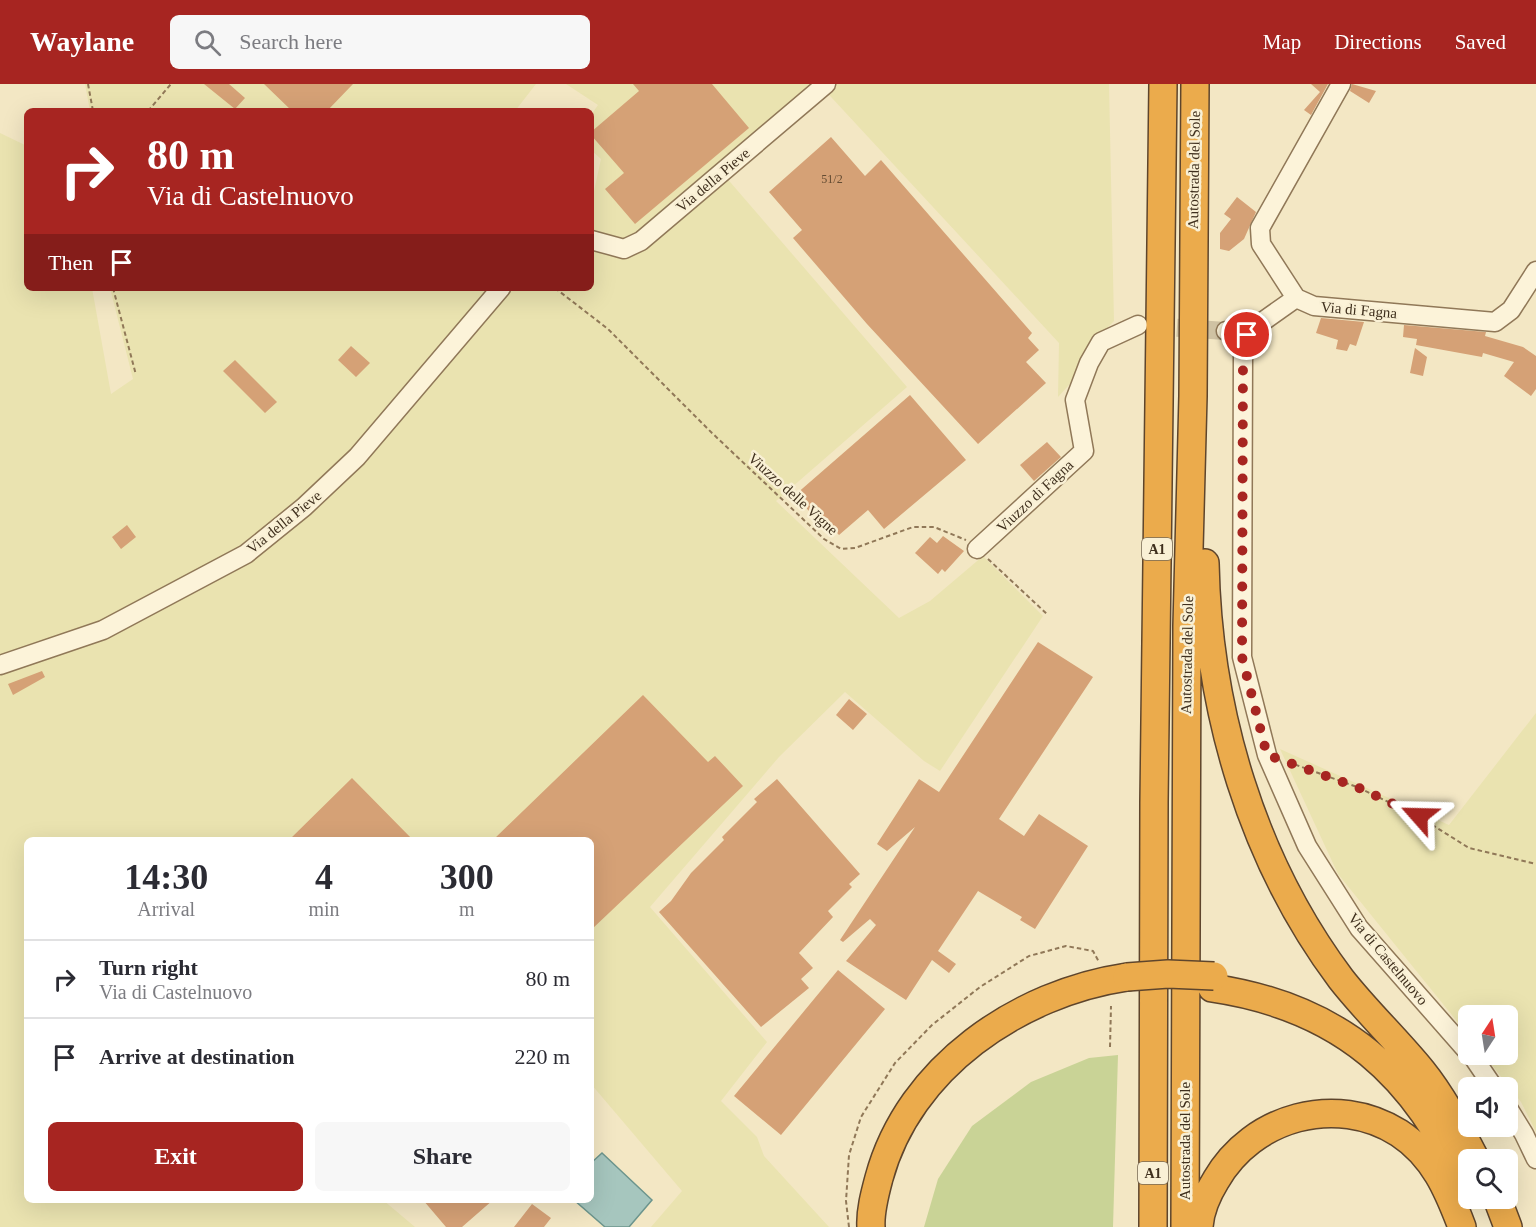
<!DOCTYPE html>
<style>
body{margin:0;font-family:"Times New Roman",serif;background:#f7f7f7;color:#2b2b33;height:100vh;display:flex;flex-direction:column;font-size:22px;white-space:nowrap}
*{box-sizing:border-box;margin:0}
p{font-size:20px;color:#7c7c81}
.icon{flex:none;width:33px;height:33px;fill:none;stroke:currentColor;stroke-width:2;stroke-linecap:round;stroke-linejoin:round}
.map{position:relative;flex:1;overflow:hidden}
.sheet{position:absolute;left:24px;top:753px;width:570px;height:366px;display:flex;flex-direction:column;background:#fff;border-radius:9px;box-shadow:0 6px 24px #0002}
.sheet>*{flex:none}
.top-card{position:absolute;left:24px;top:24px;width:570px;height:183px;border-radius:9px;box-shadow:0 6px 24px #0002;background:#a72521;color:#fff;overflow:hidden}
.needle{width:39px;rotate:12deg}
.fabs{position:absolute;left:1458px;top:921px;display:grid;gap:12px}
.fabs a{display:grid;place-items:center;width:60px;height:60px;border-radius:9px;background:#fff;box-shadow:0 6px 24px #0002;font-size:30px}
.pin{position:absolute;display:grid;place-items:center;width:51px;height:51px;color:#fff;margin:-26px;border:3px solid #fff;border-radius:50%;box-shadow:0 2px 6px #0007}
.me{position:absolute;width:66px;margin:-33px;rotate:295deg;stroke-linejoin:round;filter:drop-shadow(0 0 4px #0008)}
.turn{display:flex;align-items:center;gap:21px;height:126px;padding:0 24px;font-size:27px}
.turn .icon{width:78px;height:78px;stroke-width:2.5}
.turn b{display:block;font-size:42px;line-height:51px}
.then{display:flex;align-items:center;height:57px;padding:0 24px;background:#0003;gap:12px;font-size:22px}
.eta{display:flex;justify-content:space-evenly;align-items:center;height:102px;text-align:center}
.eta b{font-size:36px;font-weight:700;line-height:42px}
.action{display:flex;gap:12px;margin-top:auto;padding:12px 24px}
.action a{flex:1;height:69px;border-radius:9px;background:#a72521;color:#fff;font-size:24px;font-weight:700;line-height:69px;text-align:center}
.action a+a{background:#f7f7f7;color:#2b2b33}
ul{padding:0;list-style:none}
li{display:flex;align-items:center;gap:18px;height:78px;padding:0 24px;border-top:2px solid #e1e1e2}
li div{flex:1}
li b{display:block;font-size:22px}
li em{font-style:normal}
header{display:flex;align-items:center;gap:36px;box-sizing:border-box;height:84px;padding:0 30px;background:#a72521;color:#fff}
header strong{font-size:28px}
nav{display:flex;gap:33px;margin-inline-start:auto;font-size:21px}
.search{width:420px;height:54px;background:#f7f7f7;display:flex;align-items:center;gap:15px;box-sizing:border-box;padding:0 21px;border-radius:9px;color:#7c7c81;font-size:22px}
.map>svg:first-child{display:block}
.farmland{fill:#eae3b0}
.green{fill:#c9d396}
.water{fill:#a6c6be;stroke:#6c958d;stroke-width:1.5}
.building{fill:#d5a176}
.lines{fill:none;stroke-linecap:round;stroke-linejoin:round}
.minor-tunnel{stroke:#cfc2a3;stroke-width:18;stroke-dasharray:18 9;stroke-linecap:butt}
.minor-casing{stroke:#907858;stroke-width:21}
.highway-casing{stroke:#5e452c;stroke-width:30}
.path{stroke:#907858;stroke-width:2;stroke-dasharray:4.5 3;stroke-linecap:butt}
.minor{stroke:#fcf3d9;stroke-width:18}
.highway{stroke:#ebab4c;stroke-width:27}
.highway-bridge-casing{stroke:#5e452c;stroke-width:30;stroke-linecap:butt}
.highway-bridge{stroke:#ebab4c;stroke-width:27}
.route{stroke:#a72521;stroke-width:10;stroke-dasharray:0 18}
.labels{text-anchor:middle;stroke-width:5;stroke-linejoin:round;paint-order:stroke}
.number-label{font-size:12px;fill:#644c33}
.shield{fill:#f9f0d5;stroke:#776954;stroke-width:1.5}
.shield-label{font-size:14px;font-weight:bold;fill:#3f2f1d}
.street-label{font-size:15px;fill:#3f2f1d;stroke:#f9f0d5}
</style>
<header>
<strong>Waylane</strong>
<div class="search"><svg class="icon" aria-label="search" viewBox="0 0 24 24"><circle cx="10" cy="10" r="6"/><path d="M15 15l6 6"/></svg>Search here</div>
<nav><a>Map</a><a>Directions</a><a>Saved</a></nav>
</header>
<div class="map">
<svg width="1536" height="1143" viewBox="0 0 1536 1143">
<rect width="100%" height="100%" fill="#f3e7c4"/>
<path class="farmland" d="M85,0H536L515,27H90Z
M566,0H816L718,84L907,303L776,417L899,534L930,517L983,472L1043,532L940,687L924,677L845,608L779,673L650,823L767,958L721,1017L757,1053L764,1072L829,1143H651L682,1107L591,1000V756H27V1116H383L415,1143H0V49L27,62V204H92L111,310L133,295L110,204H591V121L601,75L591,66V31L598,21Z
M819,0H1109L1114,237L1087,265L1079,290L1058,313L1059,259Z
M1536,629V1048L1521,1018L1484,971L1508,970V932H1468V951L1338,790L1280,665L1449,741Z"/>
<path class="green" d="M1118,971L1113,1143H924L938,1095L972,1042L1031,998L1089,974Z"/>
<path class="water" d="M602,1069L652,1116L629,1143H605L574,1116H591V1079Z"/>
<path class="building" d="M204,0H229L245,14L235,25Z
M264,0H353L327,27H292Z
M633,0H712L749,44L635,140L605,105L624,89L591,51V48L639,7Z
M1311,0H1328L1311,31L1304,26L1320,8Z
M1352,0L1376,7L1369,19L1350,7Z
M831,53L865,92L881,76L1032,249L1028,254L1039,266L1026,278L1046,299L978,360L867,240L793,154L802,146L769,108Z
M1237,113L1256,128L1244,155L1229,167L1220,165V149L1231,135L1224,130Z
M1321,234L1364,238L1356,262L1350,260L1347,267L1336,265L1338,256L1316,249Z
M1404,241L1486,248L1485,252L1523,263L1536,272V305L1531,312L1504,292L1514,278L1483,269L1482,273L1416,261L1417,255L1403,253Z
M351,262L370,279L356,293L338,276Z
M1415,264L1427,273L1423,292L1410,289Z
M235,276L277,318L265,329L223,287Z
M910,311L966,376L884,445L868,426L839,451L826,437L821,441L795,411Z
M1047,358L1061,373L1034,397L1020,381Z
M127,441L136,453L121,465L112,453Z
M943,452L964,467L945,488L942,485L938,490L915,469L930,453L937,459Z
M1038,558L1093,593L999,735L1024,752L1039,730L1088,762L1035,845L1020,836L1022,833L978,807L938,867L956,880L949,889L932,876L906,916L846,877L876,841L870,835L843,858L840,856L915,743L887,767L877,760L919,695L939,708Z
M42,587L45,593L13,611L8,600Z
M643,611L708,678L715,672L743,702L591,846V756H493Z
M849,615L867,630L853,646L836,631Z
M352,694L413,756H289Z
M777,695L860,790L849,800L852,803L828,827L833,833L799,869L813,884L801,895L809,904L761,943L659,828L671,817L691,789L724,756L722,753L757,718L754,715Z
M838,886L885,925L781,1051L734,1012Z
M423,1116H493L462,1143H446Z
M532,1120L551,1134L544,1143H514Z"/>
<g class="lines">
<path class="minor-tunnel" d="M1150,242L1226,247"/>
<g class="minor-casing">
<path id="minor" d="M1341,0L1260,144L1261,160L1296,214L1314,222L1495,238L1511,226L1536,187
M591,156L624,165L641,157L826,0
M1296,214L1252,245L1247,251L1243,267L1242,573L1267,671L1307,762L1359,844L1468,968
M1226,247L1247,251
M977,465L1084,367L1075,316L1089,279L1101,258L1138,241
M0,581L103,546L246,470L304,423L357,373L501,204
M1471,970L1494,1004
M1508,1024L1524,1050L1536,1075"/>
</g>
<g class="highway-casing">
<path id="highway" d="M1205,479C1208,627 1252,776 1341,895C1366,927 1396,955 1422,987C1443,1013 1460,1046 1476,1076
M1212,904C1341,923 1417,991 1468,1109
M1497,1114L1508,1143
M871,1143C870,1127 875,1109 879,1094C909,983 1019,909 1127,893
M1153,1143L1154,718L1163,0
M1185,1143L1187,542L1193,312L1195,0
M1199,1143C1200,1127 1208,1109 1216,1096C1252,1033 1336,1009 1399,1049C1434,1072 1448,1106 1462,1143"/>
</g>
<path class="path" d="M88,0L93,27
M148,27L171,0
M113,204L136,291
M555,204L608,245L712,349L824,455L841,465L855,464L913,443H934L966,456
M988,475L1048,531
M1288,678L1357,703L1418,732L1469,764L1536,780
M1110,963L1111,922
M849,1143L846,1117L849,1071L861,1033L895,979L932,941L980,903L1029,872L1066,862L1093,867L1099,878"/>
<use href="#minor" class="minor"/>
<use href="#highway" class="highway"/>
<g class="highway-bridge-casing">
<path id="highway-bridge" d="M1127,893L1168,890L1214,892"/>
</g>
<use href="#highway-bridge" class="highway-bridge"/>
</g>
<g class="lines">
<path class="route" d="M1247,251L1243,267L1242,573L1267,671L1357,703L1419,732"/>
</g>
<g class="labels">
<g class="number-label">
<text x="832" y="99">51/2</text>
</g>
<g class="shield">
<rect x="1142" y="454" width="30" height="22" rx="4.5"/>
<rect x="1138" y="1078" width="30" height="22" rx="4.5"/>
</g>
<g class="shield-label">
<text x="1157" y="470">A1</text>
<text x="1153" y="1094">A1</text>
</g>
<g class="street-label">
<text transform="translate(1194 86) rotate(-89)" y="5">Autostrada del Sole</text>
<text transform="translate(713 96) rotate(-40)" y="5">Via della Pieve</text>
<text transform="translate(1359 226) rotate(5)" y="5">Via di Fagna</text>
<text transform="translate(793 410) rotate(42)" y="5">Viuzzo delle Vigne</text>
<text transform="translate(1035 412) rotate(-43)" y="5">Viuzzo di Fagna</text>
<text transform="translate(284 438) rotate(-39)" y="5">Via della Pieve</text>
<text transform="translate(1187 571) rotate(-89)" y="5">Autostrada del Sole</text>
<text transform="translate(1388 875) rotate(50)" y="5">Via di Castelnuovo</text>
<text transform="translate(1185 1057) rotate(-90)" y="5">Autostrada del Sole</text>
</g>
</g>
</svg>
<div class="fabs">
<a><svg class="needle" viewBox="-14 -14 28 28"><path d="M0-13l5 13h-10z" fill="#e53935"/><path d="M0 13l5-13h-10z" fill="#7c7c81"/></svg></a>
<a><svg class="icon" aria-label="sound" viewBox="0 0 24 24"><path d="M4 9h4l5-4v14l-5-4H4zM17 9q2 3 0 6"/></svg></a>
<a><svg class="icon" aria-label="search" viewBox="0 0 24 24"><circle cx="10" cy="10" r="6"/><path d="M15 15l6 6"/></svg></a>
</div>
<div class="pin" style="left:1247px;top:251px;background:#d93025"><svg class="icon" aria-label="arrive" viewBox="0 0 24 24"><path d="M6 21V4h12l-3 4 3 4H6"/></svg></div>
<svg class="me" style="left:1419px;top:732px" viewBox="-20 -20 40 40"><path d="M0-17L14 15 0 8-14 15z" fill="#a72521" stroke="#fff" stroke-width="4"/></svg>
<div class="top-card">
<div class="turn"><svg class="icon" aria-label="right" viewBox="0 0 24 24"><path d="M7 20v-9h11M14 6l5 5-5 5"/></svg><div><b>80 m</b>Via di Castelnuovo</div></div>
<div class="then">Then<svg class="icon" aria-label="arrive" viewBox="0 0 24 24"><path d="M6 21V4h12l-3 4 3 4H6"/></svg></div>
</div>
<section class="sheet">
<div class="eta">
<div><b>14:30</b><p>Arrival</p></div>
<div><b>4</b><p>min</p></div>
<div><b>300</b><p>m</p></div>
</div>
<ul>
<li><svg class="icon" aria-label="right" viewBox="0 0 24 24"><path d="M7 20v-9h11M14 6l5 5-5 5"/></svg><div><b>Turn right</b><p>Via di Castelnuovo</p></div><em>80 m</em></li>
<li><svg class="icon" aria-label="arrive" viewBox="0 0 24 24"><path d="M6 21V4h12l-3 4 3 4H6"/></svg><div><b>Arrive at destination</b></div><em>220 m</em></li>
</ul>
<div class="action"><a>Exit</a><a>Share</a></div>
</section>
</div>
